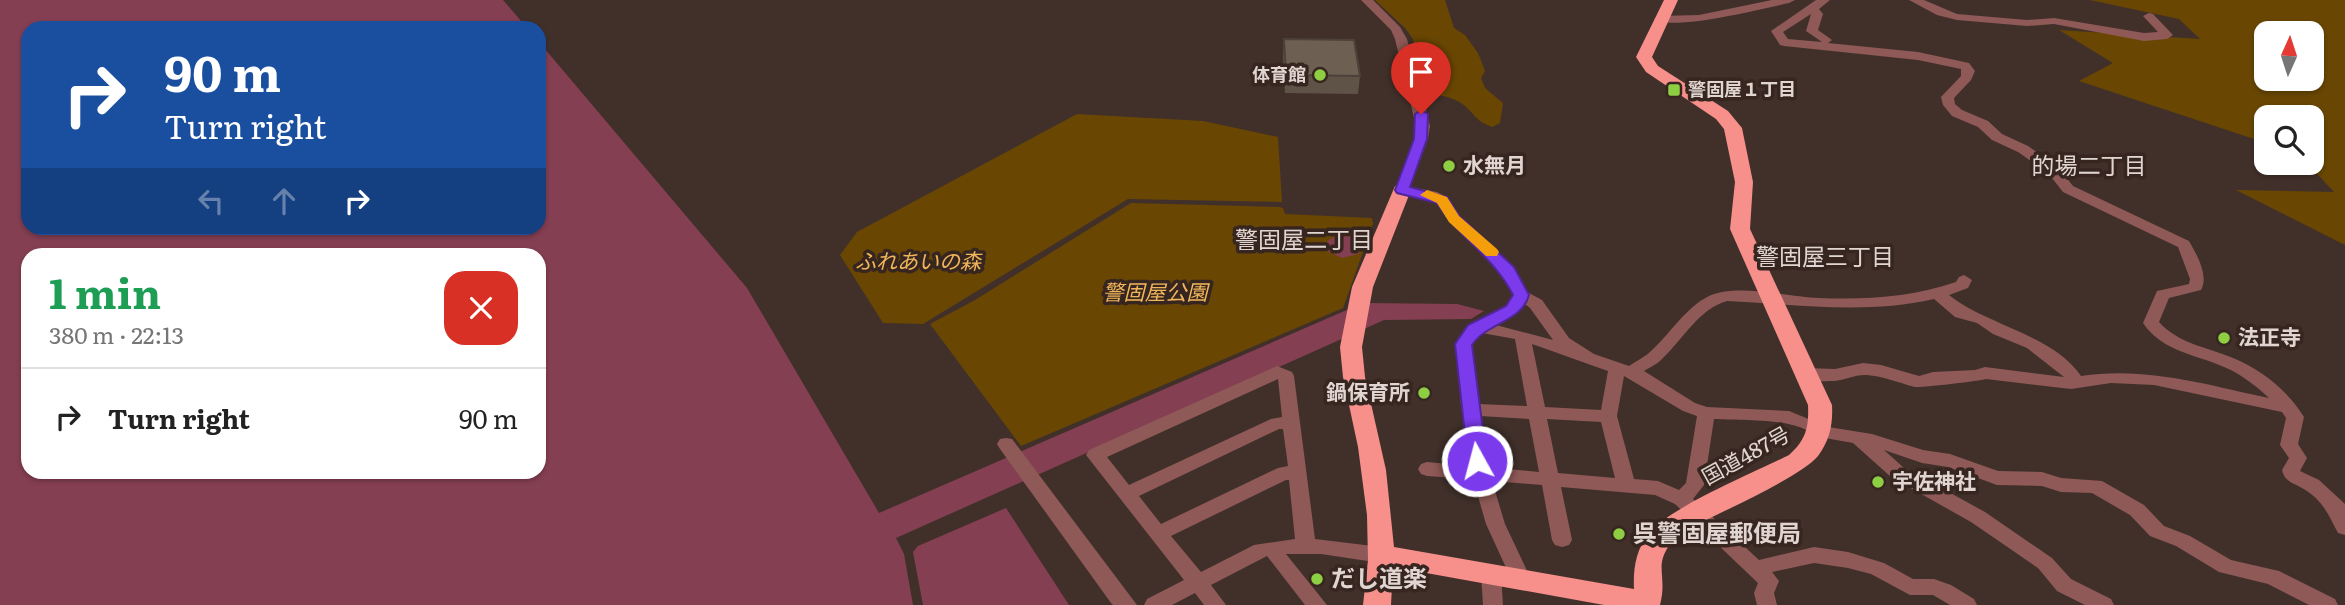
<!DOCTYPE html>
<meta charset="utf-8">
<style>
body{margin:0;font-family:Literata,"Noto Sans JP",serif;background:#f6f6f6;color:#222;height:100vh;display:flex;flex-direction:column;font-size:26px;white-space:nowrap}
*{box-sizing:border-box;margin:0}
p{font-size:23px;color:#767676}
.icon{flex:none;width:38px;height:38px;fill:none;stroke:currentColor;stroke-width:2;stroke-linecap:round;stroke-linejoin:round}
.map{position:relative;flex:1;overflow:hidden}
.sheet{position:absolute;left:21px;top:248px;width:525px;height:231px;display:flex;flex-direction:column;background:#fff;border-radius:21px;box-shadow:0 2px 5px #0004}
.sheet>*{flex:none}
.banner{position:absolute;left:21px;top:21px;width:525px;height:214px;border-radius:21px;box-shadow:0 2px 5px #0004;background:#1a4fa0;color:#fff;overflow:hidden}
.needle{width:46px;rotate:3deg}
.tools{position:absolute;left:2254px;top:21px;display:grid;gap:14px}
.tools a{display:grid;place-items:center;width:70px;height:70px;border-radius:14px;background:#fff;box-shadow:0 2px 5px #0004;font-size:35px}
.pin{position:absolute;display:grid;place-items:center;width:60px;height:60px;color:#fff;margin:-72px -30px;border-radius:50% 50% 50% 0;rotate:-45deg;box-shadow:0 0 7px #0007}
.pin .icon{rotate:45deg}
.me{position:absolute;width:77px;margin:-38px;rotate:353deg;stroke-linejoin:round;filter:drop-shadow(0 0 5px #0008)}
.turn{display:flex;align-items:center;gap:24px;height:147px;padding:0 28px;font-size:32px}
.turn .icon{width:91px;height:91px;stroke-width:2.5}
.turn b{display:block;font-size:49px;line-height:60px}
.lanes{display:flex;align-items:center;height:66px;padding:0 28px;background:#0003;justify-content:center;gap:35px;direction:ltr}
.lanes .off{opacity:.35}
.round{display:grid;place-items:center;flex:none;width:74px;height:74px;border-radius:21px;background:#f6f6f6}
.overview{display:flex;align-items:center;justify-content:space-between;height:119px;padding:0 28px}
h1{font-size:42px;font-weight:700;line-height:52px;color:#1e9e55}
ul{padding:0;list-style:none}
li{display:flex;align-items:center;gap:21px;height:98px;padding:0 28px;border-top:2px solid #e0e0e0}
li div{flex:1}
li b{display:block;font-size:26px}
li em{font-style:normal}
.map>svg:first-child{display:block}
.green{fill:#694703;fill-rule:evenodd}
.water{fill:#853f52;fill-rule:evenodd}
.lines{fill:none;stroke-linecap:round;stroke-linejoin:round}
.minor{fill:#8e5956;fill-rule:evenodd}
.highway{fill:#f78f8b;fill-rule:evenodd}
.wall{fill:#5f5247}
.building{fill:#6e5f53;stroke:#4d423a;stroke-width:2}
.route{fill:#7c3aed;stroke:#51269a;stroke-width:2}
.slow{fill:#f59e0b}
.poi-dot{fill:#8ece43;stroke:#372620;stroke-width:2.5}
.labels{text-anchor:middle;stroke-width:7;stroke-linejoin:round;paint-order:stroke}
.far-poi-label{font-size:18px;font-weight:bold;fill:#e1d5d1;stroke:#372620;text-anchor:end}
.poi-label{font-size:21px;font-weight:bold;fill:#e1d5d1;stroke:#372620;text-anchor:start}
.park-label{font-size:21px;font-style:italic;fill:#f1b65a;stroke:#372620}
.street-label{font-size:21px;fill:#e1d5d1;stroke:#372620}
.neighbourhood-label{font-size:23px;fill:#e1d5d1;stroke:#372620}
.near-poi-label{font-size:24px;font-weight:bold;fill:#e1d5d1;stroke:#372620;text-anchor:start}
</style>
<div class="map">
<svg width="2345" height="605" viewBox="0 0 2345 605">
<rect width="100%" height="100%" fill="#41302a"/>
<path class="green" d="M1375,0H1445L1454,28L1465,35L1478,53L1485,71L1481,78L1485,88L1503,103L1500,123L1492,127C1479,122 1478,119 1469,110C1458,97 1441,95 1425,94L1413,39L1405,28Z
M2090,0H2345V245L2236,190L2334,192L2307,163H2312V117H2266V143L2079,81L2113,63L2059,30L2200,39L2179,19ZM2266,33H2312V79H2266Z
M1077,114L1203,121L1278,137L1282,202L1128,199L923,324L883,323L840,255L857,232Z
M1131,203L1279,207L1283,208L1285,214L1372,218L1373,224L1343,308L1021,446L930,324L975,300Z"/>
<path class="water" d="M0,0H503L527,28H28V228H539V42L747,288L879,513L1363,303L1457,304L1484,311L1471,319L1384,320L896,538L904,554L913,605H0ZM28,256H539V472H28Z
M1341,235C1350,236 1358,239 1362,247L1358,254L1342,258L1325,250C1323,241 1334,236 1341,235Z
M1006,508L1069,605H923L913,552L918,546Z"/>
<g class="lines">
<path class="minor" d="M1361,0H1373L1400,27L1407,39L1430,126L1428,139L1410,187L1437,192L1447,197L1460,216L1513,268L1527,292L1542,300L1569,338L1594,354L1629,366C1636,361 1645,357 1651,351C1670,334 1685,308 1709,296C1737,283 1788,297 1819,298C1866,300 1912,297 1956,282L1959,277L1964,275L1972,280L1968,288L1949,295C1986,325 2054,335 2081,376C2146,366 2207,385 2269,398C2256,386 2241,374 2224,367C2195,354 2163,352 2143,323L2157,291L2189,284L2190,279L2178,247L2063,192L2048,173L2018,152L1992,140L1978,127L1952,116L1943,105L1941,97L1961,76V69L1918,60L1784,46L1780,45L1771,31L1816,0H1830L1819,9L1823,14L1818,30L1832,40L1828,43L1918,52L1969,63L1975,71L1971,80L1954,98L1955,104L1962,110L1988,121L2002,134L2028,146L2058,167L2073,186L2189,241C2197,255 2209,276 2201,290L2169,298L2159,322C2179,344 2207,347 2233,358C2261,369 2289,392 2304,417L2298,444L2307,458L2300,471L2319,480L2345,504V535L2338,533C2328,514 2323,500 2302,488C2293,483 2285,482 2282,470L2289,458L2280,445L2286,418L2282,412L2154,385L2111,383L2071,389L1986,379C1979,381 1920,388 1915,387C1899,383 1883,376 1867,375C1856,374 1845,380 1834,381C1823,381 1804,383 1798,374L1806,368L1835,369L1863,363L1881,365L1919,376L1933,372L1975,370L1985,367L2064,377L2027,348L1993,334L1977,323L1955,317L1934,299C1864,315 1796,304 1727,301C1699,309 1683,339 1663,358C1658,364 1650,367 1644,371L1695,403L1707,407L1789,411L1828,427L1872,434L1923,450L1950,454L1998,471L2042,472L2061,478L2102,481L2144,505L2164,526L2190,536L2231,560L2279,571L2335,599L2338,605H2309L2268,584L2219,572L2176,546L2150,536L2130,515L2092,493L2061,492L2042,486L1997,485L1948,467L1922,463L1884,450L1903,467L1985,512L2052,558L2071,579L2111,599L2114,605H2085L2057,591L2038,568L1971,522L1891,477L1853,443L1814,436C1798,417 1738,421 1714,419L1704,485L1693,499L1759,560L1814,547L1848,552L1884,563L1913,579H1934L1951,585L1974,599L1977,605H1950L1933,595H1910L1871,574L1848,568L1814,563L1772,572L1779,581L1774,593L1777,605H1757L1754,593L1758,583L1675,504L1655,495L1561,487L1572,540L1569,545L1562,547L1555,545L1552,540L1542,485L1492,481L1505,524L1531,579L1528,585L1521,587L1514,585L1486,524L1473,479L1427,476L1421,474L1418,469L1421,464L1427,462L1470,466L1461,405L1456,344L1471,323L1505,307L1513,295L1502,273L1449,222L1437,203L1428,199L1397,193L1395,190L1414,139L1416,126L1395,39L1391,30ZM1811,14L1806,31L1822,42L1788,39L1783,32ZM1525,304L1530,308L1553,340L1496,325L1516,314ZM1482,333L1515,339L1527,406L1478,404L1472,344ZM1532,344C1558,353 1582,362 1608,371L1601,410L1545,407ZM1624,376L1683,411L1697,416L1686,483L1679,490L1658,481L1634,479L1617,416ZM1480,416L1529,419L1539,472L1489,467ZM1547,419L1601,422L1615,478L1558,473Z
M1772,0H1795L1789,3C1764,8 1672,32 1654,19L1660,16L1699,15Z
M1909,0H1924L1957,14L2027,20L2054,18L2144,33L2158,32L2143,16L2149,13L2153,14L2173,35L2167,39L2144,41L2054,24L2027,26L1957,20L1937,15Z
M1277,366L1292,372L1294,376L1315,539L1381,547L1388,550L1391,555L1388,560L1381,563L1321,554H1286L1327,605H1305L1267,556L1211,585L1226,605H1204L1195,593L1172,605H1144L1147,599L1184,580L1086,455L1089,450ZM1278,379L1282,417L1271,419L1129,485L1107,457ZM1279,429H1283L1288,466L1278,468L1161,524L1139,496ZM1286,480H1289L1295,539L1254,545L1201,572L1171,536Z
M1006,438L1012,439L1137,605H1113L1111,603L1000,449L997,444L1000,439Z
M1491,566L1498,568L1501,574L1503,605H1483L1481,574L1484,568Z"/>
<path class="highway" d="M1664,0H1678L1652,57L1658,66L1728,111L1742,128L1753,182L1750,229L1832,405C1833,424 1830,440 1818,456C1800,478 1712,516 1682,532C1648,563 1669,571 1660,605H1604L1393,567L1391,605H1363L1368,560L1367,515L1358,447L1343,377L1340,347L1352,287L1395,186L1402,184L1411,190L1373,287L1362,347L1365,377L1386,470L1394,547L1634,589C1633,568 1636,550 1649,533C1669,508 1757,471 1789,455C1806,440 1809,427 1808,405L1730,229L1735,182L1724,129L1716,119L1646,72L1636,57Z"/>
</g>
<path class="wall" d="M1284,39L1360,76L1358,94L1285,93L1283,57Z"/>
<path class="building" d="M1284,39L1354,40L1360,76L1286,75Z"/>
<path class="route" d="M1421,110L1428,114L1427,139L1410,187L1447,197L1459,216L1514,267L1529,295C1522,322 1486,323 1472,345L1487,461L1484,465H1471L1468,461L1455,344L1468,325L1506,306L1513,295C1494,257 1460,239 1437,203L1397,193L1395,190L1414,139L1415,114Z"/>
<path class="slow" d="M1427,190L1447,197L1459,216L1497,249L1499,252L1497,256H1486L1449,222L1437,203L1420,195Z"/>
<g class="poi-dot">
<circle cx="1320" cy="75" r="7"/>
<rect x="1667" y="83" width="14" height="14" rx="3.5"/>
<circle cx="1449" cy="166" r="7"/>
<circle cx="2224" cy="338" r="7"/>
<circle cx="1424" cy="393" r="7"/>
<circle cx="1878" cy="482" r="7"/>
<circle cx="1619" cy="534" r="7"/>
<circle cx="1317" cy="579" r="7"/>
</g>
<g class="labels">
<g class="far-poi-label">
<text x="1306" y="81">体育館</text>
<text x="1688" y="96" text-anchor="start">警固屋１丁目</text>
</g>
<g class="poi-label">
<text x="1463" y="173">水無月</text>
<text x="2238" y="345">法正寺</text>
<text x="1410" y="400" text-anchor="end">鍋保育所</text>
<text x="1892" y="489">宇佐神社</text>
</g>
<g class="park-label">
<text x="918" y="269">ふれあいの森</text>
<text x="1155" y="300">警固屋公園</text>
</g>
<g class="street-label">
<text transform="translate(1746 456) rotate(-29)" y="7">国道487号</text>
</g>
<g class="neighbourhood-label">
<text x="2089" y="174">的場二丁目</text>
<text x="1304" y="248">警固屋二丁目</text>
<text x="1825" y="265">警固屋三丁目</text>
</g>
<g class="near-poi-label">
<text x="1633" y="542">呉警固屋郵便局</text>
<text x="1331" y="587">だし道楽</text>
</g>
</g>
</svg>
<div class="tools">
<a><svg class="needle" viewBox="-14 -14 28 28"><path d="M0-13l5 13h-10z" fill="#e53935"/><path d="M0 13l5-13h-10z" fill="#767676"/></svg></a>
<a><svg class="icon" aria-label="search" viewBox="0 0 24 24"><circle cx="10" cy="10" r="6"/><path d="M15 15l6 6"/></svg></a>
</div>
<div class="pin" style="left:1421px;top:114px;background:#d93025"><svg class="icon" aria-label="arrive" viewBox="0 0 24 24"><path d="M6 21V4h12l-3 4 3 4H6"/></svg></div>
<svg class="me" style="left:1477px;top:461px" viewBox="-20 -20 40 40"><circle r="17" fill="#7c3aed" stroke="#fff" stroke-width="3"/><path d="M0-11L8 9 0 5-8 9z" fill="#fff"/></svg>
<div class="banner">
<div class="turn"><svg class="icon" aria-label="right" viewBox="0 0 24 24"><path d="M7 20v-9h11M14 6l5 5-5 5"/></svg><div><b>90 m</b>Turn right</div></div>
<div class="lanes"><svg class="icon off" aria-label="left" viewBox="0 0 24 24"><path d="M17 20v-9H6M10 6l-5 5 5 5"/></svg><svg class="icon off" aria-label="ahead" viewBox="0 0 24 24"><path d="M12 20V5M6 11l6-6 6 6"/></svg><svg class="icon" aria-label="right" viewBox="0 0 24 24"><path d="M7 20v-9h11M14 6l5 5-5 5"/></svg></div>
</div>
<section class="sheet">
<div class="overview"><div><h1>1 min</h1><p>380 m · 22:13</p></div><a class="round" style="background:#d93025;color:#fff"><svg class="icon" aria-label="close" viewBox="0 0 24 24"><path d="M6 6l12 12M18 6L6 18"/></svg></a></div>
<ul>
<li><svg class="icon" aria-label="right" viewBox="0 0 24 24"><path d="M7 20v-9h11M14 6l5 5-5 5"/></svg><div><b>Turn right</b></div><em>90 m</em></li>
</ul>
</section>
</div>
